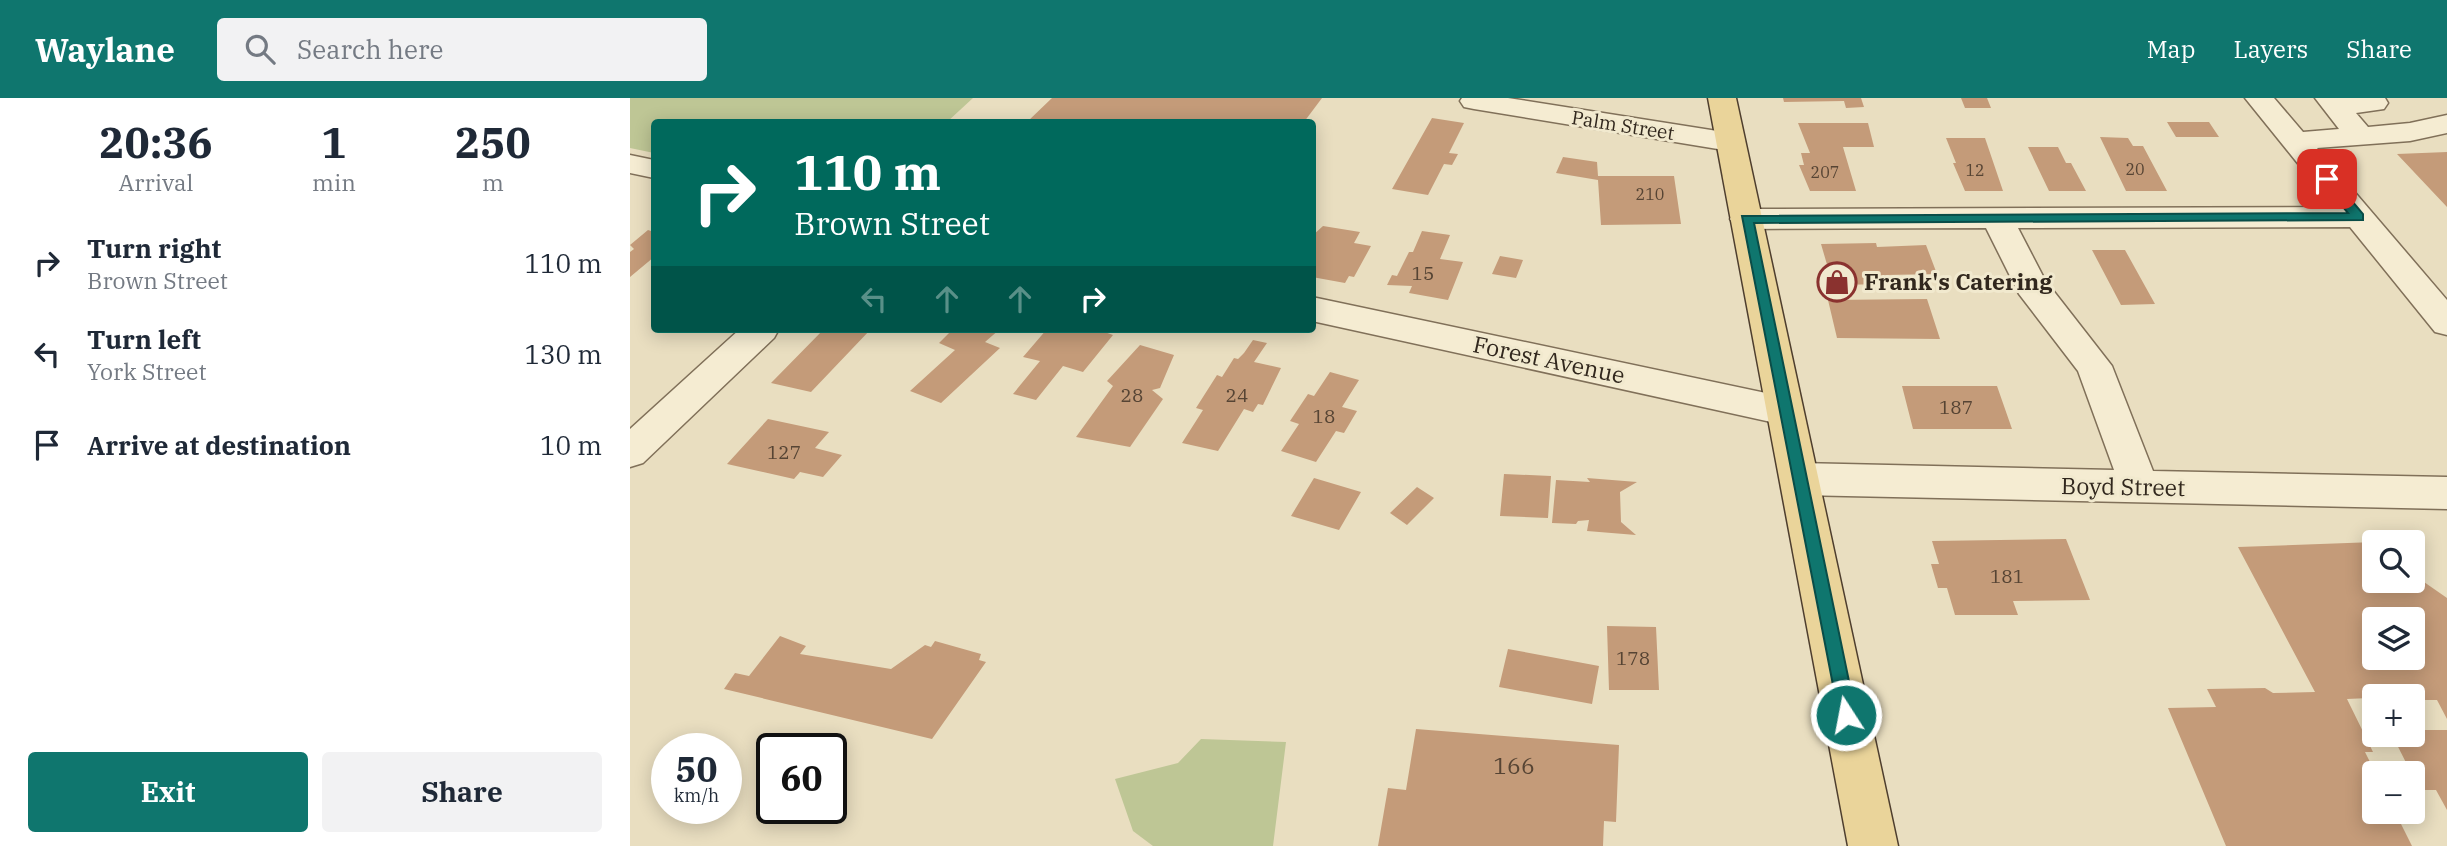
<!DOCTYPE html>
<meta charset="utf-8">
<style>
body{margin:0;font-family:"IBM Plex Serif",serif;background:#f2f2f3;color:#1f2937;height:100vh;display:flex;flex-direction:column;font-size:26px;white-space:nowrap}
*{box-sizing:border-box;margin:0}
p{font-size:23px;color:#747a83}
.icon{flex:none;width:38px;height:38px;fill:none;stroke:currentColor;stroke-width:2;stroke-linecap:round;stroke-linejoin:round}
.map{position:relative;flex:1;overflow:hidden}
.details{display:flex;flex-direction:column;background:#fff;width:630px}
.details>*{flex:none}
.banner{position:absolute;left:21px;top:21px;width:665px;height:214px;border-radius:7px;box-shadow:0 4px 18px #0003;background:#00695c;color:#fff;overflow:hidden}
.controls{position:absolute;left:1732px;top:432px;display:grid;gap:14px}
.controls a{display:grid;place-items:center;width:63px;height:63px;border-radius:7px;background:#fff;box-shadow:0 4px 18px #0003;font-size:35px}
.speed{position:absolute;left:21px;top:635px;display:flex;gap:14px;font-size:35px;font-weight:700;text-align:center}
.speed>*{display:grid;place-content:center;width:91px;height:91px;border-radius:50%;background:#fff;box-shadow:0 4px 18px #0003;line-height:1}
.speed small{font-size:18px;font-weight:400}
.speed .limit{border:4px solid #111;border-radius:10px;background:#fff;color:#111}
.pin{position:absolute;display:grid;place-items:center;width:60px;height:60px;color:#fff;margin:-30px;border-radius:14px;box-shadow:0 4px 10px #0006}
.me{position:absolute;width:77px;margin:-38px;rotate:349deg;stroke-linejoin:round;filter:drop-shadow(0 0 5px #0008)}
.turn{display:flex;align-items:center;gap:24px;height:147px;padding:0 28px;font-size:32px}
.turn .icon{width:91px;height:91px;stroke-width:2.5}
.turn b{display:block;font-size:49px;line-height:60px}
.lanes{display:flex;align-items:center;height:66px;padding:0 28px;background:#0003;justify-content:center;gap:35px;direction:ltr}
.lanes .off{opacity:.35}
.eta{display:flex;justify-content:space-evenly;align-items:center;height:119px;text-align:center}
.eta b{font-size:42px;font-weight:700;line-height:49px}
.action{display:flex;gap:14px;margin-top:auto;padding:14px 28px}
.action a{flex:1;height:80px;border-radius:7px;background:#0f766e;color:#fff;font-size:28px;font-weight:700;line-height:80px;text-align:center}
.action a+a{background:#f2f2f3;color:#1f2937}
ul{padding:0;list-style:none}
li{display:flex;align-items:center;gap:21px;height:91px;padding:0 28px}
li div{flex:1}
li b{display:block;font-size:26px}
li em{font-style:normal}
header{display:flex;align-items:center;gap:42px;box-sizing:border-box;height:98px;padding:0 35px;background:#0f766e;color:#fff}
header strong{font-size:33px}
nav{display:flex;gap:38px;margin-inline-start:auto;font-size:24px}
.search{width:490px;height:63px;background:#f2f2f3;display:flex;align-items:center;gap:18px;box-sizing:border-box;padding:0 24px;border-radius:7px;color:#747a83;font-size:26px}
main{display:flex;flex:1;min-height:0}
.map>svg:first-child{display:block}
.green{fill:#bec695}
.building{fill:#c49b79;fill-rule:evenodd}
.lines{fill:none;stroke-linecap:round;stroke-linejoin:round}
.minor-casing{stroke:#807059;stroke-width:3}
.major-casing{stroke:#4e3e2e;stroke-width:3}
.minor{fill:#f5ecd2;fill-rule:evenodd}
.major{fill:#ead49a;fill-rule:evenodd}
.route{fill:#0f766e;stroke:#0a4d48;stroke-width:2}
.labels{text-anchor:middle;stroke-width:6;stroke-linejoin:round;paint-order:stroke}
.far-number-label{font-size:16px;fill:#564434}
.far-street-label{font-size:19px;fill:#31271d;stroke:#f1e9ce}
.number-label{font-size:19px;fill:#564434}
.poi-label{font-size:23px;font-weight:bold;fill:#31271d;stroke:#f1e9ce;text-anchor:start}
.street-label{font-size:23px;fill:#31271d;stroke:#f1e9ce}
.near-number-label{font-size:23px;fill:#564434}
</style>
<header>
<strong>Waylane</strong>
<div class="search"><svg class="icon" aria-label="search" viewBox="0 0 24 24"><circle cx="10" cy="10" r="6"/><path d="M15 15l6 6"/></svg>Search here</div>
<nav><a>Map</a><a>Layers</a><a>Share</a></nav>
</header>
<main>
<section class="details">
<div class="eta">
<div><b>20:36</b><p>Arrival</p></div>
<div><b>1</b><p>min</p></div>
<div><b>250</b><p>m</p></div>
</div>
<ul>
<li><svg class="icon" aria-label="right" viewBox="0 0 24 24"><path d="M7 20v-9h11M14 6l5 5-5 5"/></svg><div><b>Turn right</b><p>Brown Street</p></div><em>110 m</em></li>
<li><svg class="icon" aria-label="left" viewBox="0 0 24 24"><path d="M17 20v-9H6M10 6l-5 5 5 5"/></svg><div><b>Turn left</b><p>York Street</p></div><em>130 m</em></li>
<li><svg class="icon" aria-label="arrive" viewBox="0 0 24 24"><path d="M6 21V4h12l-3 4 3 4H6"/></svg><div><b>Arrive at destination</b></div><em>10 m</em></li>
</ul>
<div class="action"><a>Exit</a><a>Share</a></div>
</section>
<div class="map">
<svg width="1817" height="748" viewBox="0 0 1817 748">
<rect width="100%" height="100%" fill="#e9dec0"/>
<path class="green" d="M0,0H343L317,24H24V55L0,50Z
M571,641L656,644L643,748H523L503,733L485,681L548,665Z"/>
<path class="building" d="M422,0H692L674,24H397Z
M1153,0H1231L1234,9L1216,10L1214,3L1154,4Z
M1331,0H1357L1361,10H1335Z
M802,20L834,25L819,55L828,56L822,67L814,66L798,97L762,91Z
M1537,24H1579L1589,39H1546Z
M1168,25H1238L1244,49H1213L1226,93H1180L1169,67H1174L1171,55H1180Z
M1470,39L1498,40L1503,48H1513L1537,93H1496Z
M1316,40H1355L1373,93H1335L1323,65H1326Z
M1398,49H1428L1436,65H1441L1456,93H1419Z
M1817,54V109L1767,56Z
M933,59L967,64L968,78H1044L1051,126L971,127L968,82L926,75Z
M693,128L730,134L724,145L741,148L724,179L719,178L715,185L682,179V138Z
M18,132L24,134V159L0,179V154L4,151L0,147Z
M792,133L820,137L810,161L833,164L818,202L779,195L782,188L757,187L762,177L767,178L779,154H783Z
M1246,145L1247,149L1296,147L1307,176L1256,177L1259,186L1203,187L1191,146Z
M1462,152H1495L1525,206L1491,207Z
M870,158L893,162L886,180L862,176Z
M1297,201L1310,241L1207,240L1198,202Z
M194,231H241L181,294L141,285Z
M323,231H370L355,244L370,250L311,305L280,293L325,252L309,245Z
M417,231H466L483,237L453,274L433,268L406,302L383,296L410,263L393,259Z
M623,242L637,245L624,264L651,270L633,307L628,306L623,314L614,311L588,353L552,345L573,312L566,310L587,277L592,279L604,260L608,261L614,255Z
M510,247L544,257L530,290L522,292L533,301L500,349L446,339L483,288L477,283Z
M700,274L729,282L712,309L727,313L714,335L706,333L686,364L651,353L669,326L660,323L678,296L684,298Z
M1272,288H1367L1382,331H1283Z
M138,321L199,334L185,350L212,357L193,379L170,374L164,381L97,366Z
M874,376L921,378L918,420L870,418Z
M684,380L731,394L709,432L661,418Z
M957,380L1007,384L990,394L991,424L1006,437L957,433L959,422L948,423L946,426L922,425L926,382L960,384Z
M787,389L804,400L777,427L760,415Z
M1436,441L1460,502L1383,503L1388,517H1325L1317,490H1308L1301,466H1309L1302,443Z
M1745,444V483L1794,484L1817,500V621L1807,602H1783V598L1717,601L1743,654H1735L1746,676L1745,714H1765L1782,748H1596L1538,610L1586,609L1577,591L1635,590L1643,595L1685,594L1608,449ZM1745,522H1783V560H1745Z
M977,528L1026,529L1029,592H979Z
M150,538L176,548L170,556L261,571L295,547L301,549L305,543L351,556L349,562L356,564L302,641L94,591L105,575L119,578Z
M878,551L969,568L962,606L869,589Z
M786,631L989,647L986,724L974,723L973,748H748L758,690L776,692Z
M1783,632H1817V712L1806,692H1790L1762,637H1783Z"/>
<g class="lines">
<g class="minor-casing">
<path id="minor" d="M832,0H878L1100,35L1110,38L1115,44L1110,50L1100,53L844,11L834,9L830,3Z
M1615,0H1644L1673,34L1709,31L1685,0H1755L1758,5L1754,11L1726,15L1738,29L1780,25L1817,17V35L1780,43L1687,50L1817,202V237L1805,234L1720,129L1388,130L1415,182L1482,268L1523,373L1817,379V411L1169,397L1155,392L1150,381L1155,370L1169,365L1484,372L1448,273L1389,196L1356,130L1116,131L1105,128L1100,121L1105,114L1116,111L1703,109Z
M0,57L24,62V80L0,75Z
M682,199L1155,299L1168,303L1173,313L1168,323L1155,327L682,223Z
M110,231H149L144,240L13,365L0,369V331Z"/>
</g>
<g class="major-casing">
<path id="major" d="M1078,0H1106L1268,748H1218Z"/>
</g>
<use href="#minor" class="minor"/>
<use href="#major" class="major"/>
</g>
<path class="route" d="M1693,78H1701L1733,116V122L1124,125L1226,617L1223,623L1216,626L1210,623L1112,118L1718,115L1693,84Z"/>
<defs>
<g id="shop-ring" transform="scale(2.0125)"><circle r="9.5" fill="#f1e9ce" stroke="#8a322f" stroke-width="1.5"/><path d="M-5-2.5h2.3a2.7 3.5 0 0 1 5.4 0H5L5.5 6h-11ZM-1.5-2.5h3a1.5 2.3 0 0 0-3 0Z" fill="#8a322f"/></g>
</defs>
<g fill-rule="evenodd">
<use href="#shop-ring" x="1207" y="184"/>
</g>
<g class="labels">
<g class="far-number-label">
<text x="1505" y="77">20</text>
<text x="1345" y="78">12</text>
<text x="1195" y="80">207</text>
<text x="1020" y="102">210</text>
</g>
<g class="far-street-label">
<text transform="translate(993 27) rotate(9)" y="7">Palm Street</text>
</g>
<g class="number-label">
<text x="793" y="182">15</text>
<text x="502" y="304">28</text>
<text x="607" y="304">24</text>
<text x="1326" y="316">187</text>
<text x="694" y="325">18</text>
<text x="154" y="361">127</text>
<text x="1377" y="485">181</text>
<text x="1003" y="567">178</text>
</g>
<g class="poi-label">
<text x="1234" y="192">Frank's Catering</text>
</g>
<g class="street-label">
<text transform="translate(919 262) rotate(12)" y="8">Forest Avenue</text>
<text transform="translate(1493 389) rotate(1)" y="8">Boyd Street</text>
</g>
<g class="near-number-label">
<text x="884" y="676">166</text>
</g>
</g>
</svg>
<div class="controls">
<a><svg class="icon" aria-label="search" viewBox="0 0 24 24"><circle cx="10" cy="10" r="6"/><path d="M15 15l6 6"/></svg></a>
<a><svg class="icon" aria-label="layers" viewBox="0 0 24 24"><path d="M12 4l9 5-9 5-9-5zM3 14l9 5 9-5"/></svg></a>
<a>+</a>
<a>−</a>
</div>
<div class="speed"><div>50<small>km/h</small></div><div class="limit">60</div></div>
<div class="pin" style="left:1697px;top:81px;background:#d93025"><svg class="icon" aria-label="arrive" viewBox="0 0 24 24"><path d="M6 21V4h12l-3 4 3 4H6"/></svg></div>
<svg class="me" style="left:1216px;top:617px" viewBox="-20 -20 40 40"><circle r="17" fill="#0f766e" stroke="#fff" stroke-width="3"/><path d="M0-11L8 9 0 5-8 9z" fill="#fff"/></svg>
<div class="banner">
<div class="turn"><svg class="icon" aria-label="right" viewBox="0 0 24 24"><path d="M7 20v-9h11M14 6l5 5-5 5"/></svg><div><b>110 m</b>Brown Street</div></div>
<div class="lanes"><svg class="icon off" aria-label="left" viewBox="0 0 24 24"><path d="M17 20v-9H6M10 6l-5 5 5 5"/></svg><svg class="icon off" aria-label="ahead" viewBox="0 0 24 24"><path d="M12 20V5M6 11l6-6 6 6"/></svg><svg class="icon off" aria-label="ahead" viewBox="0 0 24 24"><path d="M12 20V5M6 11l6-6 6 6"/></svg><svg class="icon" aria-label="right" viewBox="0 0 24 24"><path d="M7 20v-9h11M14 6l5 5-5 5"/></svg></div>
</div>
</div>
</main>
